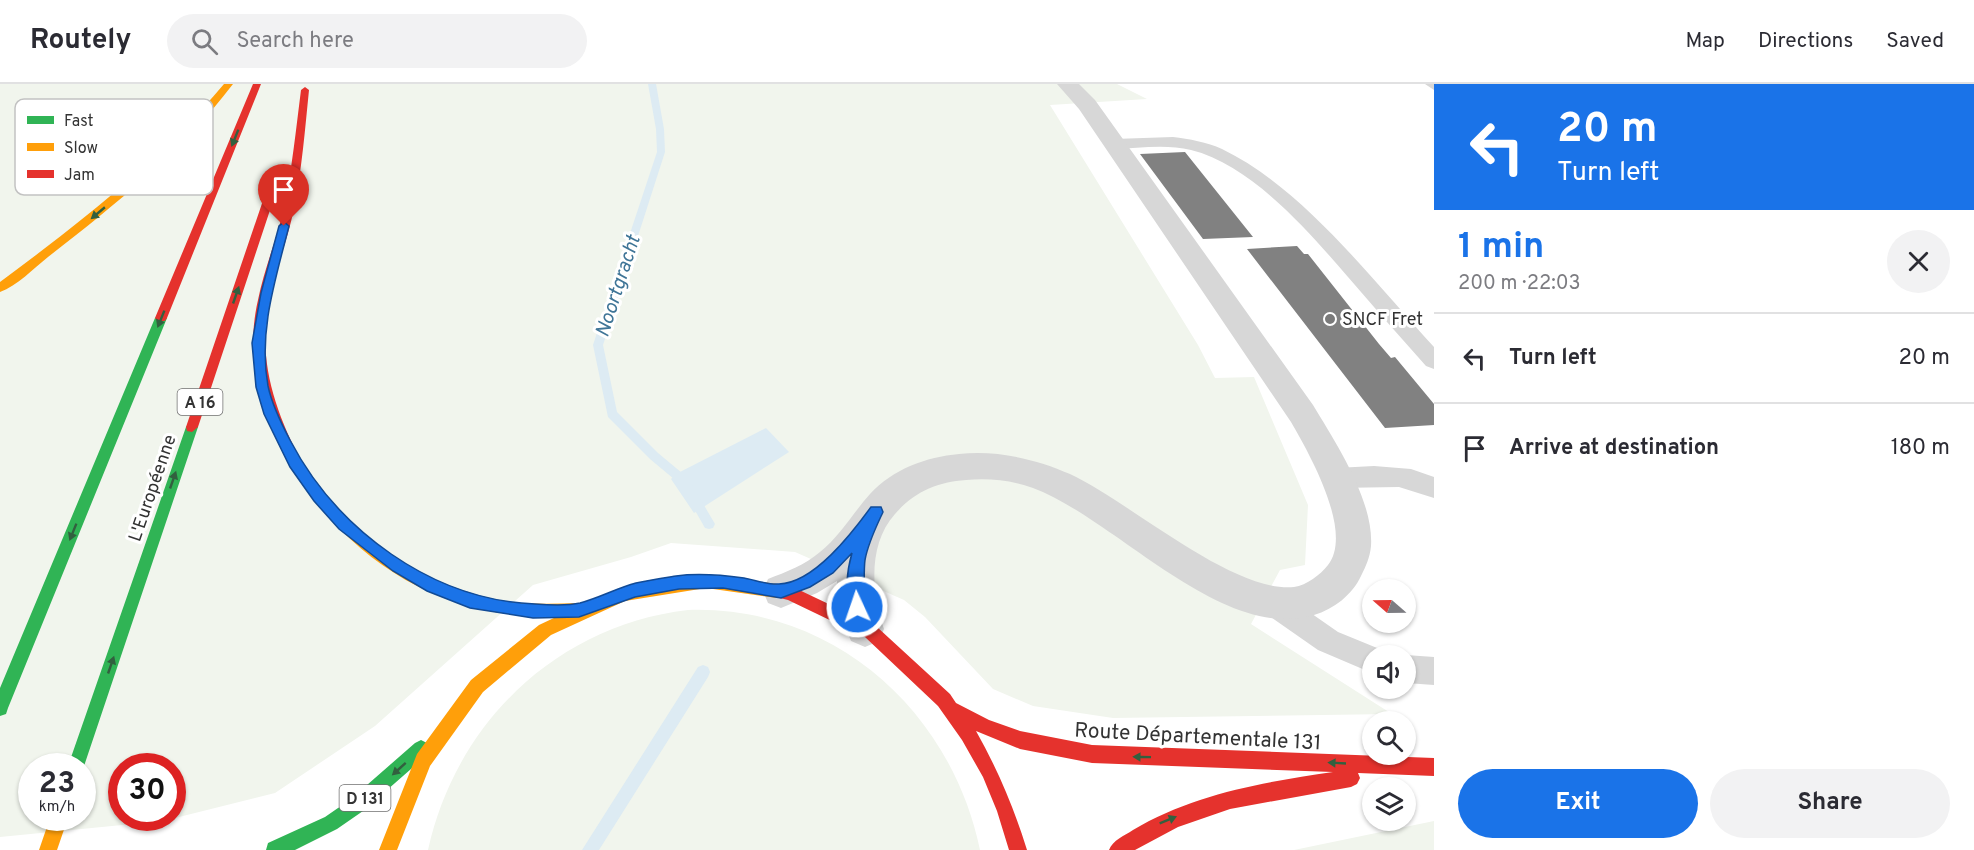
<!DOCTYPE html>
<meta charset="utf-8">
<style>
body{margin:0;font-family:Overpass,sans-serif;background:#f2f2f3;color:#2b2b33;height:100vh;display:flex;flex-direction:column;font-size:22px;white-space:nowrap}
*{box-sizing:border-box;margin:0}
p{font-size:20px;color:#7c7c81}
.icon{flex:none;width:33px;height:33px;fill:none;stroke:currentColor;stroke-width:2;stroke-linecap:round;stroke-linejoin:round}
.map{position:relative;flex:1;overflow:hidden}
.sheet{display:flex;flex-direction:column;background:#fff;width:540px}
.sheet>*{flex:none}
.hud{background:#1a73e8;color:#fff;overflow:hidden}
.needle{width:39px;rotate:290deg}
.fabs{position:absolute;left:1362px;top:495px;display:grid;gap:12px}
.fabs a{display:grid;place-items:center;width:54px;height:54px;border-radius:50%;background:#fff;box-shadow:0 2px 4px #0004;font-size:30px}
.speed{position:absolute;left:18px;top:669px;display:flex;gap:12px;font-size:30px;font-weight:700;text-align:center}
.speed>*{display:grid;place-content:center;width:78px;height:78px;border-radius:50%;background:#fff;box-shadow:0 2px 4px #0004;line-height:1}
.speed small{font-size:15px;font-weight:400}
.speed .limit{border:9px solid #d22;background:#fff;color:#111}
.pin{position:absolute;display:grid;place-items:center;width:51px;height:51px;color:#fff;margin:-62px -26px;border-radius:50% 50% 50% 0;rotate:-45deg;box-shadow:0 0 6px #0007}
.pin .icon{rotate:45deg}
.me{position:absolute;width:66px;margin:-33px;rotate:357deg;stroke-linejoin:round;filter:drop-shadow(0 0 4px #0008)}
.turn{display:flex;align-items:center;gap:21px;height:126px;padding:0 24px;font-size:27px}
.turn .icon{width:78px;height:78px;stroke-width:2.5}
.turn b{display:block;font-size:42px;line-height:51px}
.round{display:grid;place-items:center;flex:none;width:63px;height:63px;border-radius:32px;background:#f2f2f3}
.head{display:flex;align-items:center;justify-content:space-between;height:102px;padding:0 24px}
h1{font-size:36px;font-weight:700;line-height:45px;color:#1a73e8}
.action{display:flex;gap:12px;margin-top:auto;padding:12px 24px}
.action a{flex:1;height:69px;border-radius:36px;background:#1a73e8;color:#fff;font-size:24px;font-weight:700;line-height:69px;text-align:center}
.action a+a{background:#f2f2f3;color:#2b2b33}
ul{padding:0;list-style:none}
li{display:flex;align-items:center;gap:18px;height:90px;padding:0 24px;border-top:2px solid #e1e1e2}
li div{flex:1}
li b{display:block;font-size:22px}
li em{font-style:normal}
header{display:flex;align-items:center;gap:36px;box-sizing:border-box;height:84px;padding:0 30px;background:#fff;border-bottom:2px solid #e1e1e2}
header strong{font-size:28px}
nav{display:flex;gap:33px;margin-inline-start:auto;font-size:21px}
.search{width:420px;height:54px;background:#f2f2f3;display:flex;align-items:center;gap:15px;box-sizing:border-box;padding:0 21px;border-radius:33px;color:#7c7c81;font-size:22px}
main{display:flex;flex:1;min-height:0}
.map>svg:first-child{display:block}
.green{fill:#f1f5ed;fill-rule:evenodd}
.water{fill:#ddebf3}
.lines{fill:none;stroke-linecap:round;stroke-linejoin:round}
.stream{fill:#ddebf3;fill-rule:evenodd}
.building{fill:#818181}
.lane{fill:#d7d7d7;fill-rule:evenodd}
.street{fill:#d7d7d7;fill-rule:evenodd}
.fast{fill:#30b455;fill-rule:evenodd}
.slow{fill:#ff9f0a;fill-rule:evenodd}
.jam{fill:#e5322d;fill-rule:evenodd}
.oneway{fill:#32603f}
.route{fill:#1a73e8;stroke:#114b97;stroke-width:1.5}
.poi-dot{fill:#7a7a7a;stroke:#fff;stroke-width:2}
.labels{text-anchor:middle;stroke-width:6;stroke-linejoin:round;paint-order:stroke}
.shield{fill:#fff;stroke:#707070;stroke-width:1.5}
.shield-label{font-size:16px;font-weight:bold;fill:#333}
.poi-label{font-size:18px;fill:#333;stroke:#fff;text-anchor:start}
.street-label{font-size:18px;fill:#333;stroke:#fff}
.water-label{font-size:20px;font-style:italic;fill:#3f7597;stroke:#fff}
.near-street-label{font-size:21px;fill:#333;stroke:#fff}
.key{fill:#fff;stroke:#c2c2c2;stroke-width:1.5}
.key-label{font-size:16px;fill:#333}
</style>
<header>
<strong>Routely</strong>
<div class="search"><svg class="icon" aria-label="search" viewBox="0 0 24 24"><circle cx="10" cy="10" r="6"/><path d="M15 15l6 6"/></svg>Search here</div>
<nav><a>Map</a><a>Directions</a><a>Saved</a></nav>
</header>
<main>
<div class="map">
<svg width="1434" height="766" viewBox="0 0 1434 766">
<rect width="100%" height="100%" fill="#fff"/>
<path class="green" d="M0,0H1117L1147,15L1050,21L1198,261L1215,294L1254,293L1308,421L1305,481L1280,486L1251,540L1392,630L1113,634L1033,622L993,605L925,533L904,516L795,468L671,459L631,473L533,501L375,642L275,709L163,737L0,753ZM32,682H82V734H32ZM122,682H172V734H122Z
M688,526C833,521 951,626 980,766H428C456,638 558,541 688,526Z
M1434,737V766H1294Z"/>
<path class="water" d="M766,344L789,368L694,429L671,395L676,390Z"/>
<g class="lines">
<path class="stream" d="M648,0H656L664,45L665,68L603,261L617,328L658,369L688,394L715,440L713,444L709,445L705,444L680,400L650,375L608,333L593,261L657,68L656,45Z
M703,581L708,583L710,588L708,593L599,766H582L698,583Z"/>
</g>
<path class="building" d="M1185,68L1253,153L1203,155L1140,70Z
M1297,162L1304,170H1308L1379,260L1391,274L1395,273L1434,320V341L1385,344L1247,165Z"/>
<g class="lines">
<path class="lane" d="M1425,0H1434V6Z
M1173,53C1189,55 1207,58 1222,65C1303,104 1373,197 1434,263V285L1426,282C1400,253 1374,223 1348,193C1309,148 1252,81 1191,66C1167,60 1139,64 1114,65L1106,60L1114,55Z
M1374,382L1411,385L1434,393V414L1399,403L1336,404L1327,401L1324,394L1327,387L1336,384Z
M1272,506L1282,509L1338,548L1382,566L1384,572H1372V589L1318,566L1262,527L1258,518L1262,509Z
M1406,571L1434,573V601L1406,599Z"/>
<path class="street" d="M1057,0H1079L1095,16L1313,321C1336,359 1374,417 1371,462C1370,473 1366,482 1361,492C1352,511 1334,525 1314,531C1222,559 1116,435 1033,404C1012,396 988,394 966,396C937,398 914,408 895,430C868,460 871,508 884,545L879,557L865,563L851,557C843,538 838,519 837,497L817,509L781,524L768,519L763,507L768,495C786,488 805,481 820,468C840,452 853,429 870,410C893,385 926,373 959,370C997,366 1036,375 1070,390C1130,418 1232,509 1294,503C1307,501 1320,491 1328,481C1354,448 1309,369 1291,338L1079,25Z"/>
<path class="fast" d="M161,230L167,234L8,624L6,630L0,632V604L155,234Z
M192,338L198,343L82,688V682H68L186,343Z
M421,656L427,659L430,665L427,671L363,727L337,745L295,766H266L268,759L325,733L351,715L415,659Z"/>
<path class="slow" d="M224,0H233C182,67 115,121 48,173C34,184 17,202 0,208V198C81,138 159,77 224,0Z
M295,374L300,375C343,440 405,494 482,513C513,521 546,520 578,519L583,521L623,503L706,490L777,500L782,502L785,507L782,512L777,514L706,504L625,517L551,551L483,608L430,682L397,766H379L417,670L471,596L539,541L556,533C439,534 354,479 290,383L288,379L290,375Z
M50,734H68L57,766H39Z"/>
<path class="jam" d="M253,0H261L167,234L165,237H157L155,234Z
M305,3L309,6C305,45 302,85 294,124C288,156 275,185 269,217C257,276 275,327 302,379L300,383H290C262,330 244,276 258,216C264,185 277,155 284,124C292,85 296,45 301,6Z
M278,84L283,87L198,343L192,348L187,347L186,343L273,87Z
M777,500L795,504L877,543L950,610L956,619L989,636L1020,647L1092,661L1434,674V692L1358,689L1360,694L1357,700L1351,703L1230,725L1178,743L1135,766H1109C1113,756 1124,752 1133,746C1193,710 1265,698 1333,688L1092,679L1020,665L976,647C998,686 1014,724 1027,766H1009L997,727L983,693L962,656L938,622L865,553L788,516L772,512L769,507L772,502Z"/>
</g>
<defs><path id="oneway-solid" d="M-6-.8H1V-3.2L6.5 0L1 3.2V.8H-6Z" transform="scale(1.5)"/></defs>
<g class="oneway">
<use href="#oneway-solid" transform="translate(235 54) rotate(112)"/>
<use href="#oneway-solid" transform="translate(98 129) rotate(140)"/>
<use href="#oneway-solid" transform="translate(236 211) rotate(-71)"/>
<use href="#oneway-solid" transform="translate(161 235) rotate(112)"/>
<use href="#oneway-solid" transform="translate(173 396) rotate(-71)"/>
<use href="#oneway-solid" transform="translate(73 448) rotate(112)"/>
<use href="#oneway-solid" transform="translate(111 581) rotate(-71)"/>
<use href="#oneway-solid" transform="translate(1142 673) rotate(-179)"/>
<use href="#oneway-solid" transform="translate(1337 679) rotate(-177)"/>
<use href="#oneway-solid" transform="translate(399 685) rotate(138)"/>
<use href="#oneway-solid" transform="translate(1168 736) rotate(-22)"/>
</g>
<path class="route" d="M284,138L289,142C276,194 258,247 268,302C272,321 281,339 290,356C337,446 432,516 535,520C549,521 567,522 580,519C599,514 617,504 636,499C649,496 663,494 676,492C698,489 722,491 744,494C755,496 768,501 779,500C814,499 852,449 871,423H881L883,428C876,443 868,459 865,476C863,489 866,521 862,528L857,530L851,528C844,511 847,486 852,469L833,489L810,503L781,514L723,504L679,505L635,513L579,533L533,534L470,524L427,507L393,487L339,445L314,417L290,383L264,330L256,303L252,259L261,209L279,142Z"/>
<circle class="poi-dot" cx="1330" cy="235" r="6"/>
<g class="labels">
<g class="shield">
<rect x="177.5" y="305" width="45" height="26" rx="4.5"/>
<rect x="339.5" y="701" width="51" height="26" rx="4.5"/>
</g>
<g class="shield-label">
<text x="200" y="324">A 16</text>
<text x="365" y="720">D 131</text>
</g>
<g class="poi-label">
<text x="1342" y="241">SNCF Fret</text>
</g>
<g class="street-label">
<text transform="translate(152 404) rotate(-71)" y="6">L'Européenne</text>
</g>
<g class="water-label">
<text transform="translate(617 202) rotate(-72)" y="7">Noortgracht</text>
</g>
<g class="near-street-label">
<text transform="translate(1198 652) rotate(3)" y="7">Route Départementale 131</text>
</g>
</g>
<rect x="15" y="15" width="198" height="96" rx="9" class="key"/>
<rect x="27" y="32" width="27" height="8" fill="#30b455"/>
<rect x="27" y="59" width="27" height="8" fill="#ff9f0a"/>
<rect x="27" y="86" width="27" height="8" fill="#e5322d"/>
<g class="key-label">
<text x="64" y="42">Fast</text>
<text x="64" y="69">Slow</text>
<text x="64" y="96">Jam</text>
</g>
</svg>
<div class="fabs">
<a><svg class="needle" viewBox="-14 -14 28 28"><path d="M0-13l5 13h-10z" fill="#e53935"/><path d="M0 13l5-13h-10z" fill="#7c7c81"/></svg></a>
<a><svg class="icon" aria-label="sound" viewBox="0 0 24 24"><path d="M4 9h4l5-4v14l-5-4H4zM17 9q2 3 0 6"/></svg></a>
<a><svg class="icon" aria-label="search" viewBox="0 0 24 24"><circle cx="10" cy="10" r="6"/><path d="M15 15l6 6"/></svg></a>
<a><svg class="icon" aria-label="layers" viewBox="0 0 24 24"><path d="M12 4l9 5-9 5-9-5zM3 14l9 5 9-5"/></svg></a>
</div>
<div class="speed"><div>23<small>km/h</small></div><div class="limit">30</div></div>
<div class="pin" style="left:284px;top:142px;background:#d93025"><svg class="icon" aria-label="arrive" viewBox="0 0 24 24"><path d="M6 21V4h12l-3 4 3 4H6"/></svg></div>
<svg class="me" style="left:857px;top:523px" viewBox="-20 -20 40 40"><circle r="17" fill="#1a73e8" stroke="#fff" stroke-width="3"/><path d="M0-11L8 9 0 5-8 9z" fill="#fff"/></svg>
</div>
<section class="sheet">
<div class="hud">
<div class="turn"><svg class="icon" aria-label="left" viewBox="0 0 24 24"><path d="M17 20v-9H6M10 6l-5 5 5 5"/></svg><div><b>20 m</b>Turn left</div></div>
</div>
<div class="head"><div><h1>1 min</h1><p>200 m · 22:03</p></div><a class="round"><svg class="icon" aria-label="close" viewBox="0 0 24 24"><path d="M6 6l12 12M18 6L6 18"/></svg></a></div>
<ul>
<li><svg class="icon" aria-label="left" viewBox="0 0 24 24"><path d="M17 20v-9H6M10 6l-5 5 5 5"/></svg><div><b>Turn left</b></div><em>20 m</em></li>
<li><svg class="icon" aria-label="arrive" viewBox="0 0 24 24"><path d="M6 21V4h12l-3 4 3 4H6"/></svg><div><b>Arrive at destination</b></div><em>180 m</em></li>
</ul>
<div class="action"><a>Exit</a><a>Share</a></div>
</section>
</main>
